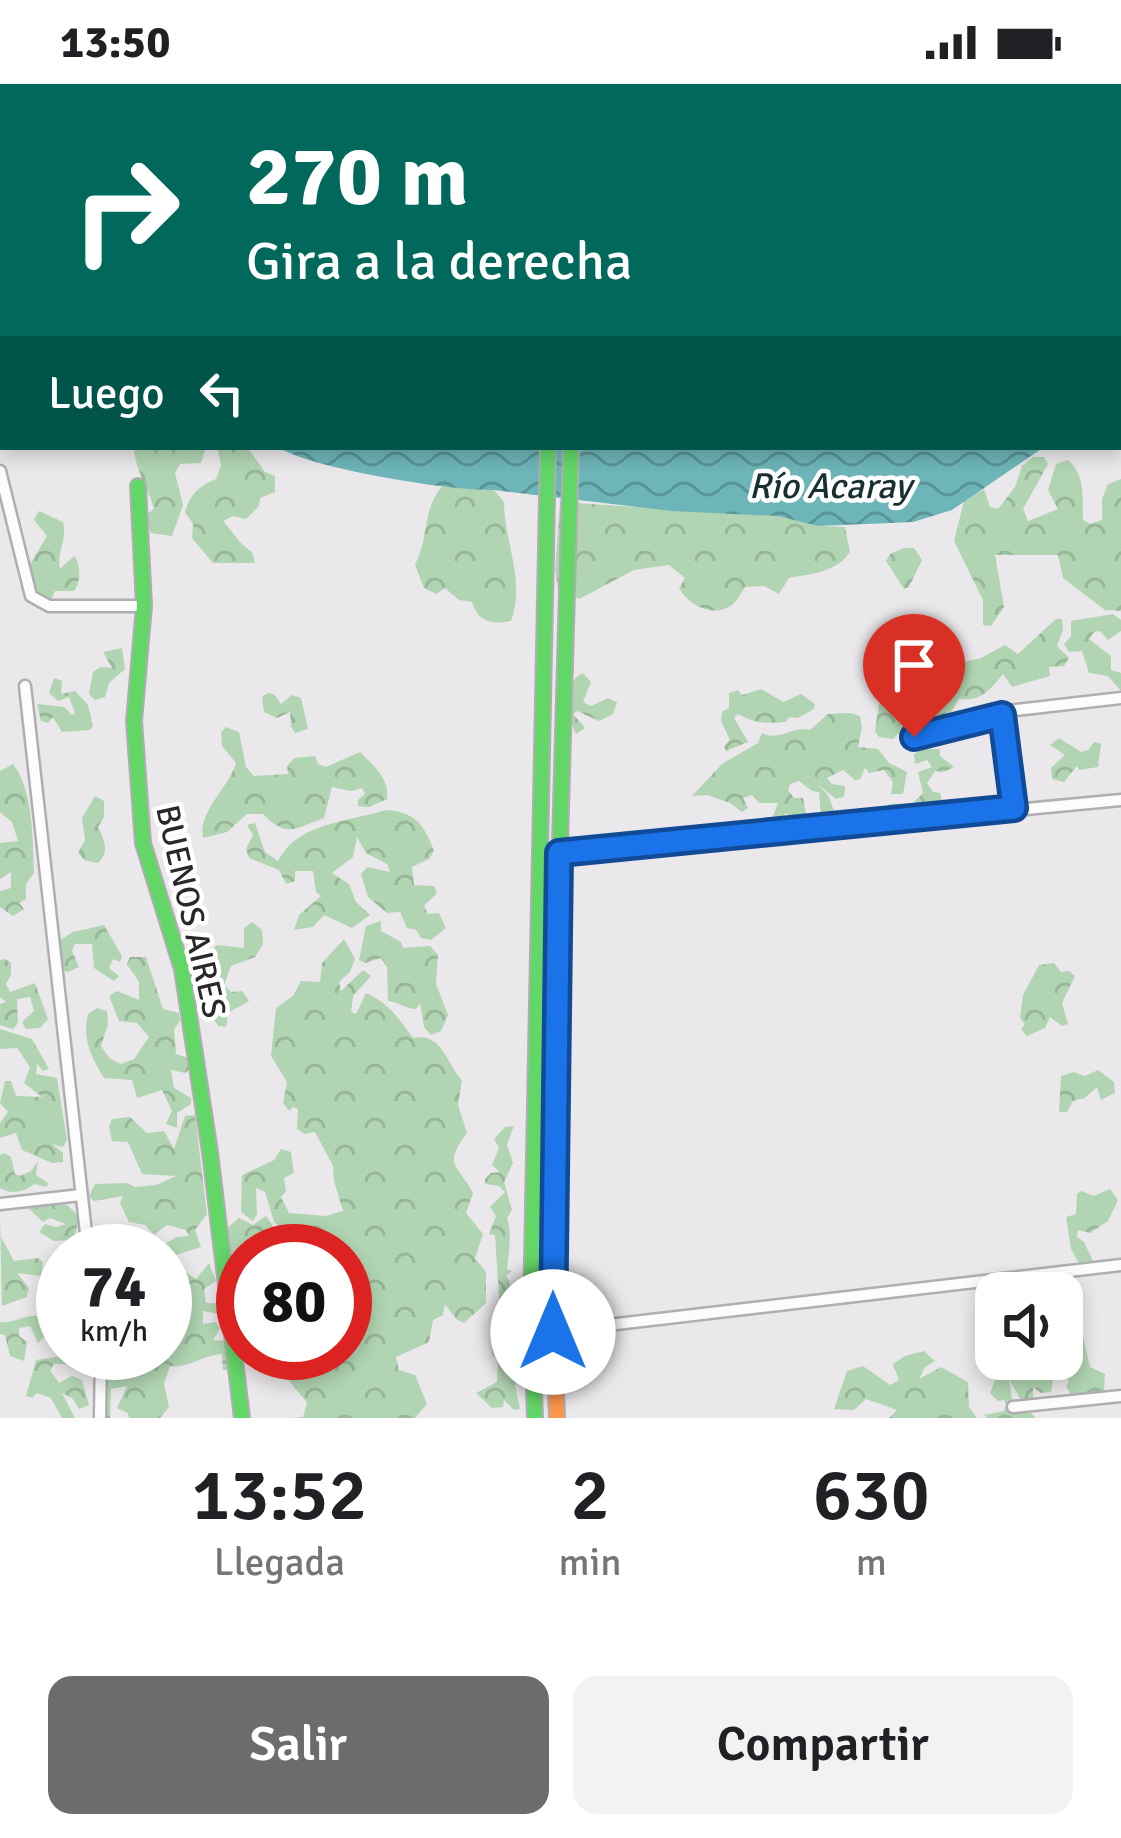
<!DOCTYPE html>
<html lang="es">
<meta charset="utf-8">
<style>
body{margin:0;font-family:Signika,sans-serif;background:#f2f2f2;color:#202124;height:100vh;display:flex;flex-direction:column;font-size:45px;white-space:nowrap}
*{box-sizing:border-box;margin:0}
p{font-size:39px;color:#757577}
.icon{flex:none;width:66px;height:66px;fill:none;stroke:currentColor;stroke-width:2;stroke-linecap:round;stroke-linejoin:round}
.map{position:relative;height:1334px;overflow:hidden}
.panel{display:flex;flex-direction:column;background:#fff;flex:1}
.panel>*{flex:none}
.banner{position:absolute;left:0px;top:0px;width:1122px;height:366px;box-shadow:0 6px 18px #0003;background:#00695c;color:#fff;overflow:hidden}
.fabs{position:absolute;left:975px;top:1188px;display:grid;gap:24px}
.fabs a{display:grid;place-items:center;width:108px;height:108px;border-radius:24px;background:#fff;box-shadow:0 6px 18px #0003;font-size:60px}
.speed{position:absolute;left:36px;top:1140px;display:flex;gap:24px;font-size:60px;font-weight:700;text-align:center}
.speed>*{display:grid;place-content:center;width:156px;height:156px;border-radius:50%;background:#fff;box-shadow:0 6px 18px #0003;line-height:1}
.speed small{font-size:30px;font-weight:400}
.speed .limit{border:18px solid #d22;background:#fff;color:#111}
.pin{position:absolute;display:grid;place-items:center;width:102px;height:102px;color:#fff;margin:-123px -51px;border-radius:50% 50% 50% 0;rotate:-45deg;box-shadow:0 0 12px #0007}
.pin .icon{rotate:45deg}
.me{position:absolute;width:132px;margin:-66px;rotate:0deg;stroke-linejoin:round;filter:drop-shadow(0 0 9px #0008)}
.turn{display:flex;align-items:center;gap:42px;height:252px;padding:0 48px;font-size:54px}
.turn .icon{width:156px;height:156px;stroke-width:2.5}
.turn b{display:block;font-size:84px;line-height:102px}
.then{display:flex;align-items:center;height:114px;padding:0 48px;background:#0003;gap:24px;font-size:45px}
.eta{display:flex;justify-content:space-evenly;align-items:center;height:204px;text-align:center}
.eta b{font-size:72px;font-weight:600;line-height:84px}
.primary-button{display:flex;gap:24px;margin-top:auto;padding:24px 48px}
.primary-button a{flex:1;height:138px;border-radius:24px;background:#6d6b6d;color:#fff;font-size:48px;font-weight:600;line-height:138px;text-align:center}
.primary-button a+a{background:#f2f2f2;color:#202124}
.status{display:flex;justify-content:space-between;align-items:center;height:84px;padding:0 60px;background:#fff;direction:ltr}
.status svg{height:33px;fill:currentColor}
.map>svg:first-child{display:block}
.forest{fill:url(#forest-crowns)}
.water{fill:url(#water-waves)}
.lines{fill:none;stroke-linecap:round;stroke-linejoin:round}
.street-casing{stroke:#b0aeb0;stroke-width:15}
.fast-casing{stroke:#b0aeb0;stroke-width:18}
.slow-casing{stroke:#b0aeb0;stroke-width:18}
.street{stroke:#fcfcfc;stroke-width:10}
.fast{stroke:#63d668;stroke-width:14}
.slow{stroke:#ff974d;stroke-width:14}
.route-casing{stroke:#114b97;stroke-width:30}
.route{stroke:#1a73e8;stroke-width:21}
.labels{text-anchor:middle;stroke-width:9;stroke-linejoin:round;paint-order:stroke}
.street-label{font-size:33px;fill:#2a282a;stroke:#fff}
.water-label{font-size:36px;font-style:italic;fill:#193031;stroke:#fff}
</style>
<div class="status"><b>13:50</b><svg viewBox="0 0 49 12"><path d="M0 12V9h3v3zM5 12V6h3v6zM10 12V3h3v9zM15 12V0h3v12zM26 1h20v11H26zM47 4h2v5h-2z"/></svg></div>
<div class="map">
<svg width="1121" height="1334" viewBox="0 0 1121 1334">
<defs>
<pattern id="forest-crowns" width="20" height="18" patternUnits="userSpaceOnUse" patternTransform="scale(3)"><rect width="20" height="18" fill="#b1d5b2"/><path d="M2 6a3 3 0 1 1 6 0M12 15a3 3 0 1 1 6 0" fill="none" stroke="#98b799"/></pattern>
<pattern id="water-waves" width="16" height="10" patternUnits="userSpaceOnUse" patternTransform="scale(3)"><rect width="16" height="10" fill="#6db5b8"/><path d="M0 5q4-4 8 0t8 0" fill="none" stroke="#5a9396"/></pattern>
</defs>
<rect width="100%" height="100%" fill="#eae8ea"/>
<path class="forest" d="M834,0H1121V87L1119,3H829Z
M134,363H206L201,379L180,380L175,389L183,421L172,452L151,449L144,432L154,425C148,402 135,387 134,363Z
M217,363H247L265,388L275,392V408L260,414L259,422L246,435L233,432L223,437C232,447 241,462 252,468L255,479H213L192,454L193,440L185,428C190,410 199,402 216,395L221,381Z
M1033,373H1044L1048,380L1023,425L1028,437L1058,425L1048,406L1056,380L1068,376C1086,392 1082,413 1083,436L1090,440L1102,436V415L1108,400L1121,395V527L1105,526L1063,494L1058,471H995L1004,523L991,542L983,541V516L954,457L964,417L984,405L990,423L998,425L1015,403L1022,382Z
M442,402L494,406L504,418C504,458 526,497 511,537C491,541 478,538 472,518L459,516L445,504L436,510L424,504L415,481C430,450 421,430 442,402Z
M560,418L777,432L818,442L845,443L850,468C837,488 811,490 789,494L779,510L764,502L745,503C741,508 738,516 733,520C715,535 689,522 679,504L685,494L669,481L634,486L579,515L558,504L555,486Z
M39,427L63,438C68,456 56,468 60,485L74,472C81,480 81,499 74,507H55L50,519L37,521L29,482L47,452L34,436Z
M904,464H914L922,476L909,503L904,505L886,477L890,470Z
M1113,530L1121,536V547L1108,556L1100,547L1094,548L1089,555L1111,572V586L1121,589V607L1108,592L1089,589L1082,567L1069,568L1064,560L1071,552V537Z
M1056,535H1062L1063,546L1057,562L1069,574L1064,582L1049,583L1050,592L1012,603L1003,590C990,606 981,618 959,615L935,655L908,662L904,659L913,642H906L893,655L879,653L875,647L879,620L909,619L913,604L921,600L927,604L940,600L948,604L959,599L953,585L956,580L981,574L1005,561L1018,570Z
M122,564L125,585L109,599L105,613L95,616L89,610L93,588L101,583L112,584L103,568Z
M583,589L591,598L583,618L591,622L608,614L617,618L613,630L599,637L577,627L573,630L585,644L576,650C567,633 562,598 583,589Z
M54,594L62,597L61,610L75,607L88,621L93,642L90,646L62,648L53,633L48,639L41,637L37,620L64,623L72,631L75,629L69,613L58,617L49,609Z
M761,605L783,618L801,610L815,620L814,625L798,634L790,633L785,638C765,640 755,639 738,630L734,634L748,658L726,667L724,663L730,656L721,637L722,628L729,624V609L738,606L742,611Z
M268,609L274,610L281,620L292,611L301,614L308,645L295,649L291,643L290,628L277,634L264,628L262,613Z
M850,629L860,632L862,643L858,663L878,665L889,679L907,688L903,710H891L893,698L884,686L869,689L865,684L860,695L855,696L843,686L827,694L832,700L845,702L844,713L836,715L817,700L828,711L836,732L821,734L819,708L812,707L799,697L790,700L788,706L794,714H803L806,730L797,736L785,729V739H781L773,732L778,719H759L752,711L743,714L748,724L742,728L730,719L707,711L692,712L722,680L758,659L762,649C779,658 791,642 810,646L828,630Z
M226,643L239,648L246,683L254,692L288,690L287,682L294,674L315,672L318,680L326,683L360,668C373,681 390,695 387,715L369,723L358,722V716L365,710L362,704L351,707L332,703L324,734C295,745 286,754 263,730H247L227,748L203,754C197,729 229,703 236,679L222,662L221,648Z
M1059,654L1081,668L1088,666L1094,658L1101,660L1098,683L1079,686L1077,682L1064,698L1052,695L1051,684L1065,671L1050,661Z
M921,665H940V672L954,683L944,688L935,687L927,699L933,708L940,709L943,720L899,731L889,730L885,724L889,720L913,719L923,709L918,688L932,683L927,676L915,680L914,670Z
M13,680C33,706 33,756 34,789L26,800V815L19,819L24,825L13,832L0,823V807L11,804V788L0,795V759L18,757L12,738L0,728V687Z
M95,712L104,717V733L98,743C104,755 110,768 98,779L84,776L78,769L85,756L82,734Z
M386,726C415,728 424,740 434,767L429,775L412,783L414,801L434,802L437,809L424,822L428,830L439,829L446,844L431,856L421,854L416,846L407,844L400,828L387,829L368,813L361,790L367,783L390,788L387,780L366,769L357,753L353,773L332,789L349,800L356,818L370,831L352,844L324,831L313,843L294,846L299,831L321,812L316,808L313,787H295V797L286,800L279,786L249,774L246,765L253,751L247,741L255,739L265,768L278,777C298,738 348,738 386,726Z
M381,837V847L401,858L403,864L430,862L438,871L436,900L448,931L441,947L431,951L424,943L420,919L416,925C406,925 399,918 388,917L387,883L381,874L365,879L359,876L366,842Z
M252,838L262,846L263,860L255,873L231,882L224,901L231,908L242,907L249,917L228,929L226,943L218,942L213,934L202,874L217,861L244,864V844Z
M104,841L122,872L120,878L113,875L109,884L119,892L114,897L94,884L92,860H75L72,867L79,883L68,888L60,886L57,858L73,848Z
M344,855L355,875L350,888L339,898L341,907L363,886L371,892L353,912L351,928L356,930L366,909C390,920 398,934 413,954C443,948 446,980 462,996L458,1021L467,1049C442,1082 458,1080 473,1109L466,1129L483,1150L475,1174L486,1188V1219L464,1239L456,1235L445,1220L443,1231L433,1236L429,1258L396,1273L399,1286L415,1291L427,1320L415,1334H289L303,1333L307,1318C295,1304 279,1289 280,1269H345V1167H243V1234L234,1202L227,1144L239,1134L253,1141L266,1132L279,1151L280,1162L295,1156L274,1138L265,1108L256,1104L257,1130L253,1137L241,1128L242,1091L274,1076L281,1065L291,1068L294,1089L284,1094L286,1107L281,1113L289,1129L326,1132L343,1127L334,1097L333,1082L315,1048L304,1050L297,1045L298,1025L293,1023L289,1027L283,1019L287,998L271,972L276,924L293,912L301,897L320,898L322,879Z
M130,873H146L163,925L179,929L180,937L174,945L176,970L191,975L192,983L185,989L171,986L174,1004L191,1014V1020L177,1029V1044L166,1040L172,1027L162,1006L137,1014L132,996L104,994C91,972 82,956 88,930L97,924L107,927L108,940L101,962L109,974L121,980L134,975L149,953L137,939L119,937L109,912L117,907L139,916V898L127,880Z
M5,875L11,879V891L6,900L10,908L35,899L48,935L40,944L26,945L22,938L34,927L30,913L17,915L18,939L13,945L0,941V920L6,918L0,913V876Z
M1054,879L1061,888L1069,887L1075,892L1062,919L1068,940L1062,942L1050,933L1045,944L1027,952L1021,945L1025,940L1020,934L1023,911L1039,881Z
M0,945L32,955L49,985L43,987L37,980L36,990L57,994L67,1056L63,1063L52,1060L63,1069V1078L52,1079L22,1066L16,1049L0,1054V1039L8,1028L0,1019L5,997H11L16,1012L42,1013L24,999L30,983L17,964L0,965Z
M1098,986L1114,998L1115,1009L1101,1016L1097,1003L1085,1014L1073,1017L1067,1028H1059L1061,992L1074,988L1085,992Z
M195,1031L207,1130L195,1146L201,1163L173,1172L164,1161L176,1153L189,1152L186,1146L167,1141L154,1151L145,1141L129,1138L120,1119L123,1112L94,1117L89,1112L95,1100L127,1099L135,1103L156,1101L176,1092L142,1090L128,1058L112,1057L109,1042L112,1035L130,1033L147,1049L164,1047L174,1065L185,1032Z
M514,1042L507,1061L513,1079L504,1098L512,1126L507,1134C512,1147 509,1171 507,1185L512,1187L506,1192L510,1198L508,1219L516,1229C509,1241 508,1269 516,1277L514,1286L522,1291L515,1301L520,1325L514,1326L504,1316L503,1323L492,1324L476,1309L497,1298L498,1274L492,1271V1264L502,1258L498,1252L501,1243L495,1151L489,1150L496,1132L490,1123L505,1108L499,1102L485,1100V1095L491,1089L500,1088L492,1081L499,1064L494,1055L505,1043Z
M5,1069L11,1073L15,1090L20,1092L31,1087L38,1077L36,1091L48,1099L47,1103L34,1100C24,1108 11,1111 0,1104V1071Z
M1110,1105L1118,1116L1108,1137L1090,1149L1078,1146L1077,1153L1084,1158L1094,1179L1080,1181L1071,1165L1066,1133L1076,1130L1077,1110L1081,1107L1094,1112Z
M42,1119L67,1121L80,1133L73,1156L54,1157L39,1148L45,1140L56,1143L66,1140L50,1134L43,1138L27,1123Z
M0,1134L1,1153L14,1177L38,1174L43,1178L41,1192L17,1189L29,1204L27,1213L2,1222Z
M209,1179L216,1197L204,1205L206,1219H218L219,1230L203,1227V1240L216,1238L220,1244L213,1256L225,1257L229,1286H223L222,1270C203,1271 188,1285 170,1282L164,1300L169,1323L160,1334H129L128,1329L117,1324L127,1302L111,1305L110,1334H103L104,1313L94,1298L96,1289L110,1280L107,1269H165V1186L178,1183L196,1195Z
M63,1222V1235L38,1259L30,1242L19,1244V1252L27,1258L24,1277L10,1272L5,1251L0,1250V1238C15,1240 28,1227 41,1234L49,1226Z
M1062,1241L1079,1243L1082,1248L1090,1283L1105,1290L1104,1307L1072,1313L1066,1302L1069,1297L1050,1275H1062Z
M924,1267L935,1277L925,1283L919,1295L941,1283L968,1298L969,1323L977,1334H889L897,1326L866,1315L854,1326L834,1325L847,1287L863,1282L890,1301L899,1296L893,1280L905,1272Z
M80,1269L90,1279L84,1286L68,1280H54L50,1286L59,1299L72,1292L82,1296L89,1321L79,1325L72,1314L62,1309L75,1334H62L51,1314L37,1309L32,1314L26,1312L36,1276Z
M1022,1275L1028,1288L1037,1293L1039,1290L1032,1275H1038L1046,1295L1053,1296L1051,1308L1041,1309L1033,1303V1318L1023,1320L1009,1295L1014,1328L1031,1329L1036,1334H987L984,1331L1004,1327L1006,1321L1004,1316L998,1317L990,1309L999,1285L1006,1283L1008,1276Z"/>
<path class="water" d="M278,363H1044L952,426L913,438L818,442L777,432L672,427L494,406C451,407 312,385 278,363Z"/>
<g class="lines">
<g class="street-casing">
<path id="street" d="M0,387L31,512L49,522H144
M25,602L88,1167
M914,653L1002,631
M1014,724L1002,631L1007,627L1121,614
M559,769L1121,716
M0,1120L81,1111
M531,1250L1121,1181
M1013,1323L1121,1312
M100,1334L101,1269"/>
</g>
<g class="fast-casing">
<path id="fast" d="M559,0V3
M138,402L144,522L134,637L143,759L182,885L210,1068L242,1334
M556,904L571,363
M535,1334L531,1225L548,363"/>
</g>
<g class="slow-casing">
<path id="slow" d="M582,3L583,0
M556,904L551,1169L557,1334"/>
</g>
<use href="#street" class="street"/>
<use href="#fast" class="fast"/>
<use href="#slow" class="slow"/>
</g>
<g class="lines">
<g class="route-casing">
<path id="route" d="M553,1248L559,769L1014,724L1002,631L914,653"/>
</g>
<use href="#route" class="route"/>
</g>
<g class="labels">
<g class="street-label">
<text transform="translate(192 827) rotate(77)" y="12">BUENOS AIRES</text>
</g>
<g class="water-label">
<text x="830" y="414">Río Acaray</text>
</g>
</g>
</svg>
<div class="fabs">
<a><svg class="icon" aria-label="sound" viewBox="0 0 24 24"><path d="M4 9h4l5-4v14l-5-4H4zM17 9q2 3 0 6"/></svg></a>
</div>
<div class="speed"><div>74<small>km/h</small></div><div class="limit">80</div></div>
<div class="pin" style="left:914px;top:653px;background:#d93025"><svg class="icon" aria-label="arrive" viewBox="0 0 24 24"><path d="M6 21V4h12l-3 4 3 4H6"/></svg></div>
<svg class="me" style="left:553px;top:1248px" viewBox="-20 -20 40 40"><circle r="19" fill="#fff"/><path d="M0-13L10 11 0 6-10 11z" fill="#1a73e8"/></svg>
<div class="banner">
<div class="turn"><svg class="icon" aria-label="right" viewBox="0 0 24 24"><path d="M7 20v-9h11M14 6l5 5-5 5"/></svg><div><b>270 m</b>Gira a la derecha</div></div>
<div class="then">Luego<svg class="icon" aria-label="left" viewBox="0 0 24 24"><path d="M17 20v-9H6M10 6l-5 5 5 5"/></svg></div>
</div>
</div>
<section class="panel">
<div class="eta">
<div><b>13:52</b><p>Llegada</p></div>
<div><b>2</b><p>min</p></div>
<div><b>630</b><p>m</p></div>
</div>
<div class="primary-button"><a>Salir</a><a>Compartir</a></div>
</section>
